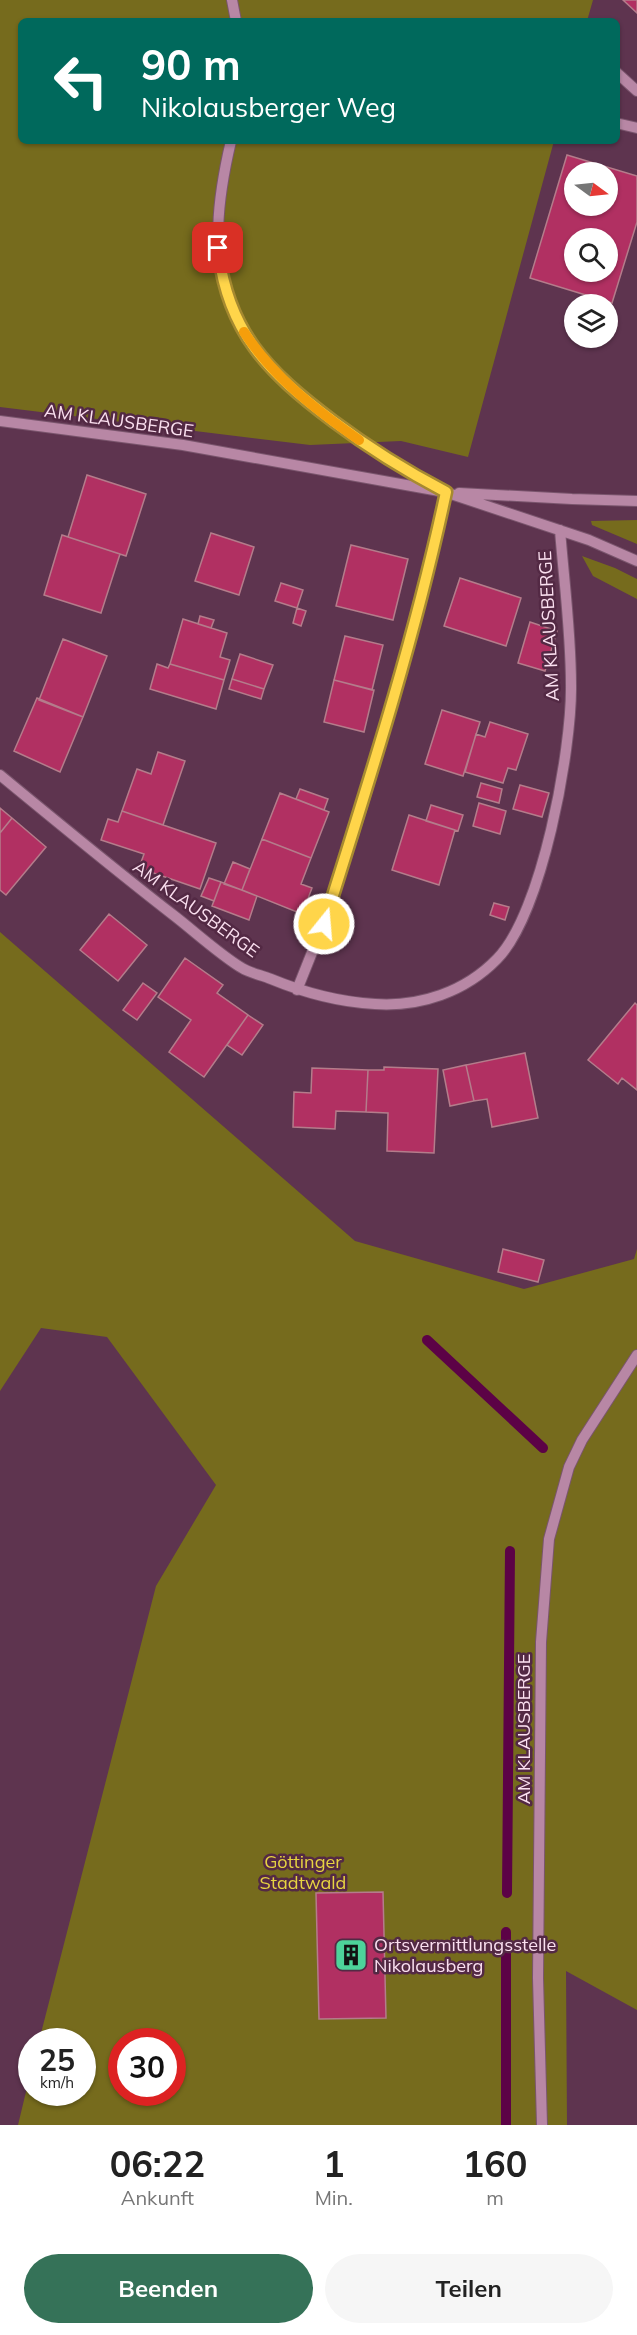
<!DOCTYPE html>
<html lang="de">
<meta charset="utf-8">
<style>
body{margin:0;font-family:Mulish,sans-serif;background:#f6f6f6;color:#222;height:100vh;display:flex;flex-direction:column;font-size:22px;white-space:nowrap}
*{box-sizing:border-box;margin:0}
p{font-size:20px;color:#767676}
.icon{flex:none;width:33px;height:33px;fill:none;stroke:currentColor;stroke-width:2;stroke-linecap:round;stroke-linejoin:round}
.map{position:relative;height:2125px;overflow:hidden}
.details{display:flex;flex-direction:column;background:#fff;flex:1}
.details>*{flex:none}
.top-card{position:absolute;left:18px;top:18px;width:602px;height:126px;border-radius:9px;box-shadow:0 2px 4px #0004;background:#00695c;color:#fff;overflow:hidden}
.needle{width:39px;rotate:105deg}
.buttons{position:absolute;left:564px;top:162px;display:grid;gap:12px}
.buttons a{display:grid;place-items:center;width:54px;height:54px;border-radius:50%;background:#fff;box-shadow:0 2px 4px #0004;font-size:30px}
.speed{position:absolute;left:18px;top:2028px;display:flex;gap:12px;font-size:30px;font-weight:700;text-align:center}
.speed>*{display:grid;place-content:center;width:78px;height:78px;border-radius:50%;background:#fff;box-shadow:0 2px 4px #0004;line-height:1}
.speed small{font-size:15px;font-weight:400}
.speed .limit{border:9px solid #d22;background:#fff;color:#111}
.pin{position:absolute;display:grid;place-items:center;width:51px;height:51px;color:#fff;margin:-26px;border-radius:12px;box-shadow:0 3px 9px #0006}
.me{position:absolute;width:66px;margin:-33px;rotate:17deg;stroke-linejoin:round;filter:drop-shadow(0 0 4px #0008)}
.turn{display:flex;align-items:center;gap:21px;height:126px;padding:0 24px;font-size:27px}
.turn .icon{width:78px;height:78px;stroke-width:2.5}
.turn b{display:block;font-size:42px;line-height:51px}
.eta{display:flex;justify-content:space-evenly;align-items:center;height:102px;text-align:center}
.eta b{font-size:36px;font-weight:700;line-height:42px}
.action{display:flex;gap:12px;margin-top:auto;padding:12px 24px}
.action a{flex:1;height:69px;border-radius:36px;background:#357258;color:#fff;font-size:24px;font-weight:700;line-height:69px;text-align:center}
.action a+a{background:#f6f6f6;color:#222}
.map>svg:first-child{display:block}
.green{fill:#766b1d;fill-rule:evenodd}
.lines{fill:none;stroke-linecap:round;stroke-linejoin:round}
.stream{stroke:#5c0246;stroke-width:10}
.building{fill:#b13062;stroke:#b47c8b;stroke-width:1.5;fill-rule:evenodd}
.minor-casing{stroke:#7a556d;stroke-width:12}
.minor{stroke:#b887a5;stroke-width:10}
.route-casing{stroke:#a68a30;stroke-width:15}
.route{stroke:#ffd54a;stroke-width:10}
.slow{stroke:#f59e0b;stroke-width:10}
.labels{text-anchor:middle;stroke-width:5;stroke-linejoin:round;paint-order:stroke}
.street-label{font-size:18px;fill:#fbe0f0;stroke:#532944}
.park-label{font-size:18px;fill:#e7d441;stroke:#532944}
.poi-label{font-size:18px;fill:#fbe0f0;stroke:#532944;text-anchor:start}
</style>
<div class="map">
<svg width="637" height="2125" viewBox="0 0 637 2125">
<rect width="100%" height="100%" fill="#5e344f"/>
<path class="green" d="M0,0H593L587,21H21V141H554L468,457L401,441L310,445L0,407Z
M637,520V544L592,525L591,521Z
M582,556L615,568L637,579V599L593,576Z
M0,932L355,1241L524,1289L634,1259L637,1249V2010L566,1971L567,2125H18L31,2071L32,2092H82V2042L39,2041L156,1586L216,1485L107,1337L41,1328L0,1391ZM122,2042H172V2092H122Z"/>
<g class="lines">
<path class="stream" d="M427,1340L543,1448
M507,1893L510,1551
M506,1932V2125"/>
</g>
<path class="building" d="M623,0H637V13Z
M567,155L637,176V222L612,303L530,278ZM574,172H608V206H574ZM574,238H608V272H574Z
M87,475L146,494L126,556L68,537Z
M211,533L254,547L239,595L195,581Z
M62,535L120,554L101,613L44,595Z
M351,545L408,559L393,620L336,606Z
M460,578L521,598L506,646L444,626Z
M281,583L303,590L297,608L275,601Z
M297,608L306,611L301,626L293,623Z
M200,616L214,620L211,628L198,624Z
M183,619L227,633L220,657L230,660L224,680L170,664Z
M530,622L557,631L545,671L518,663Z
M345,636L383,645L372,690L334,680Z
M63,639L107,656L83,717L39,700Z
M240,654L273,665L264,689L232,679Z
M157,664L168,668L170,664L224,680L216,709L150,689Z
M232,679L264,689L261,699L229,689Z
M334,680L374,690L364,732L324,722Z
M37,698L83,717L60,772L14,751Z
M442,710L480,722L463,776L425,764Z
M490,722L528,734L516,770L508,768L503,783L465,772L476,734L485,737Z
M158,752L185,761L163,825L122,811L137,769L151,774Z
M481,783L502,789L499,803L477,797Z
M520,785L549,793L542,817L513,809Z
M300,789L328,799L324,810L296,799Z
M280,793L329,812L311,858L262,839Z
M479,803L506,811L500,834L473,826Z
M431,805L463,815L458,831L426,821Z
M0,808L12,818L0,833Z
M122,811L216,843L200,889L139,868L144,854L101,840L108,819L118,822Z
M409,815L455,830L439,885L392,870Z
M12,818L46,847L6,895L0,890V833Z
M262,839L311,858L301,884L312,888L302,914L242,890Z
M233,862L250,869L242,890L224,884Z
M209,878L221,882L214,901L201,896Z
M221,882L257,896L249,920L212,906Z
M494,903L509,907L505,920L490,915Z
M109,914L147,945L118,981L80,950Z
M185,958L223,985L217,993L248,1015L204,1077L169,1052L191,1020L158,997Z
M143,983L157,993L137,1020L123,1010Z
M635,1003L637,1005V1090L622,1078L618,1084L588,1060Z
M248,1015L263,1025L242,1055L227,1045Z
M525,1053L538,1118L492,1127L487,1099L474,1101L466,1065Z
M466,1065L474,1101L450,1106L443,1070Z
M384,1067L438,1069L434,1153L387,1151L388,1113L366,1112L368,1070H384Z
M312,1068L368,1070L366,1112L336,1111L335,1129L293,1127L294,1092L311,1093Z
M503,1249L544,1260L538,1282L498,1272Z
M383,1892L386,2018L319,2019L316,1893Z"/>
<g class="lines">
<g class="minor-casing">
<path id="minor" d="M232,0L236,21
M616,72L637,91
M616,123L637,128
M231,141C201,268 220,335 325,415C361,442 397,466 436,487
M0,421L183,445L445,492L589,540L637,561
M459,493L572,499L637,501
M0,775C57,822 114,869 172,914C193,930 220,955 242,968C250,973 261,975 271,979C305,993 338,1002 375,1004C420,1007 465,992 497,959C542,914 572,749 571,685C571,633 564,581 560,530
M297,990C340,886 372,778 401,669C417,610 433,552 445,492
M542,2125L538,1978L541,1642L549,1539L569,1467L582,1440L637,1355"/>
</g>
<use href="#minor" class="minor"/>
</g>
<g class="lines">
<g class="route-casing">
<path id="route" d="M218,248C227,332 268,372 333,421C369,448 406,471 446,492C415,638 369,781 324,924"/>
</g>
<use href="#route" class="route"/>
<path class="slow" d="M244,332C274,378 315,409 359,440"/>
</g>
<defs>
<g id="building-square" transform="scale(1.725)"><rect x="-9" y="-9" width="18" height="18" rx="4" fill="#4dd39a" stroke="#532944"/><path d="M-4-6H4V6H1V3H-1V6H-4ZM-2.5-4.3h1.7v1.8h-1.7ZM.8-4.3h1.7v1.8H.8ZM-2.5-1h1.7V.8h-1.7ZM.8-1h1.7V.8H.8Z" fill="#111"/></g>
</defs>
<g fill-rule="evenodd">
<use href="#building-square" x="351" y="1955"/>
</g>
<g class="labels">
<g class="street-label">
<text transform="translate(119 421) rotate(8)" y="6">AM KLAUSBERGE</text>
<text transform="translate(549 626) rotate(-93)" y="6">AM KLAUSBERGE</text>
<text transform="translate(196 909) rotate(36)" y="6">AM KLAUSBERGE</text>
<text transform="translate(524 1729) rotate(-90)" y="6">AM KLAUSBERGE</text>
</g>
<g class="park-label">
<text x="303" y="1868">Göttinger<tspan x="303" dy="21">Stadtwald</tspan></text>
</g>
<g class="poi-label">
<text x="374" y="1951">Ortsvermittlungsstelle<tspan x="374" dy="21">Nikolausberg</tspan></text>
</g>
</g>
</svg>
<div class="buttons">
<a><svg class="needle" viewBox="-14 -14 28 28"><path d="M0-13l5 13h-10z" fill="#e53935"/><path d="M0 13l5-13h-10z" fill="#767676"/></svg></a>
<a><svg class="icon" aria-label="search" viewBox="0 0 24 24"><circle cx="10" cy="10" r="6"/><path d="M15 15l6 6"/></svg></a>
<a><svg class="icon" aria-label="layers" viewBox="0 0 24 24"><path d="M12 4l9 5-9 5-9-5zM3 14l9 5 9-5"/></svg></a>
</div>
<div class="speed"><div>25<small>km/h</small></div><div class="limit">30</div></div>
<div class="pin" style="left:218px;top:248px;background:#d93025"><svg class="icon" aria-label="arrive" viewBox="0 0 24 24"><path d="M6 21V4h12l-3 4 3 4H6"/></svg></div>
<svg class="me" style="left:324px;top:924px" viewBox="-20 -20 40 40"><circle r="17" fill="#ffd54a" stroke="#fff" stroke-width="3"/><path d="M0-11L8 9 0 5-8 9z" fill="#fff"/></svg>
<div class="top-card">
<div class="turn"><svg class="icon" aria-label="left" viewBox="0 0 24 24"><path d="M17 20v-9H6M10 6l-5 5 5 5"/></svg><div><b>90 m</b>Nikolausberger Weg</div></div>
</div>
</div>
<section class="details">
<div class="eta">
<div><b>06:22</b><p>Ankunft</p></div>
<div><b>1</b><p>Min.</p></div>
<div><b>160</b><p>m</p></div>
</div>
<div class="action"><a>Beenden</a><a>Teilen</a></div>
</section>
